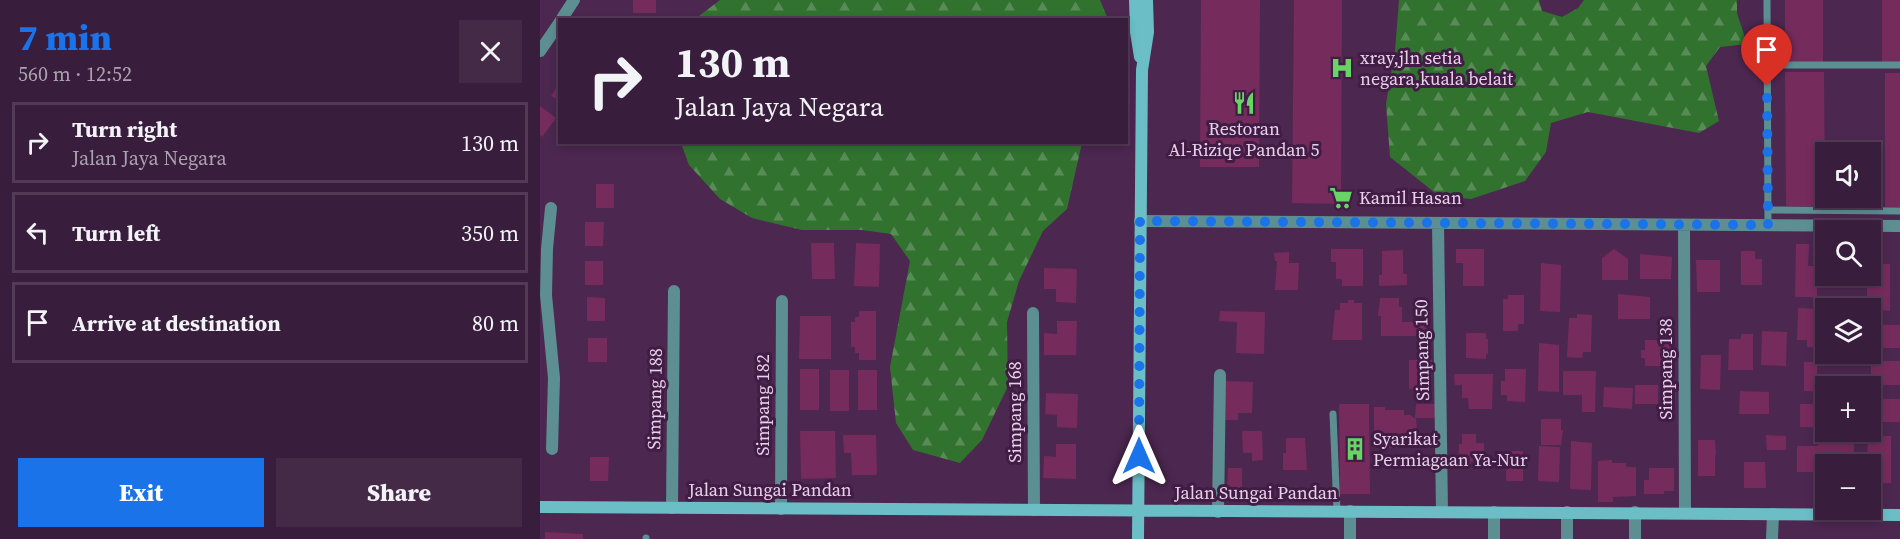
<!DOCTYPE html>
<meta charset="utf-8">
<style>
body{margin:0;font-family:"Source Serif 4",serif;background:#442a47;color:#f1f3f6;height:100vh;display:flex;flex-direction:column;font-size:22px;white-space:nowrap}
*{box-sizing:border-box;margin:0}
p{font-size:20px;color:#aba2af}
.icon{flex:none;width:33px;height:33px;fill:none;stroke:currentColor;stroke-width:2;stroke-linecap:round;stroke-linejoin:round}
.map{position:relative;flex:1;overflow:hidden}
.details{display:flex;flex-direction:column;background:#391d3c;width:540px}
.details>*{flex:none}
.guide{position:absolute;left:18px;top:18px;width:570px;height:126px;border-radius:0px;box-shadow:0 3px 9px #0003,0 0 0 2px #533b56;background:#391d3c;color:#f1f3f6;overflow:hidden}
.buttons{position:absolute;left:1275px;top:142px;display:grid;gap:12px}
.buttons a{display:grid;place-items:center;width:66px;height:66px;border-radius:0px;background:#391d3c;box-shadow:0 3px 9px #0003,0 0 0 2px #533b56;font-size:30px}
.pin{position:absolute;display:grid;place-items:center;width:51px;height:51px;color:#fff;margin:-62px -26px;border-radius:50% 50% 50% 0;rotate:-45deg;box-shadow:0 0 6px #0007}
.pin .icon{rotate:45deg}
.me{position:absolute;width:66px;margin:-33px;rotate:0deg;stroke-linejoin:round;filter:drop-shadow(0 0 4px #0008)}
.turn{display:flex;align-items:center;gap:21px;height:126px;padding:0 18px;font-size:27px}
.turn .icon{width:78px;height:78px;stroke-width:2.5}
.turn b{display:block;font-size:42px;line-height:51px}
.round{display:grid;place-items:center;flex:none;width:63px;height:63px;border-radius:0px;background:#442a47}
.head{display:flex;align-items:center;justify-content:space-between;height:102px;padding:0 18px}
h1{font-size:36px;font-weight:800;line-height:45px;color:#1a73e8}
.action{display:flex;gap:12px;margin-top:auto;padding:12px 18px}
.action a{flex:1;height:69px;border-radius:0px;background:#1a73e8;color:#fff;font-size:24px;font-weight:800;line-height:69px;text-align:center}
.action a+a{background:#442a47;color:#f1f3f6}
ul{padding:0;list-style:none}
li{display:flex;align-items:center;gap:18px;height:81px;margin:0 12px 9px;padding:0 6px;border:3px solid #533b56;border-radius:0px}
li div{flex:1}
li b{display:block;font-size:22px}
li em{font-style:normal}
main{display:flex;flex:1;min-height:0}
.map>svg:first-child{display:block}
.forest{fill:url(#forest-firs)}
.building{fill:#762b5d}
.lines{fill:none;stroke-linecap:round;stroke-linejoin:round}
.lane{stroke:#5c8e92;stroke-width:7}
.street{stroke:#5c8e92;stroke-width:12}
.secondary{stroke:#6bbec6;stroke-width:12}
.route{stroke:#1a73e8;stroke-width:10;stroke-dasharray:0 18}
.labels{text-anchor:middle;stroke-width:6;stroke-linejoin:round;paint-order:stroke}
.poi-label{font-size:18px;fill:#e8d1ea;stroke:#411c45;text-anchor:start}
.street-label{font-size:18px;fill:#e8d1ea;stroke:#411c45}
</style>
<main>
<section class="details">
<div class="head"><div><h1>7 min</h1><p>560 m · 12:52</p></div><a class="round"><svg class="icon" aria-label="close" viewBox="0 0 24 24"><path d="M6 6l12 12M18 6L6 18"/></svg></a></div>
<ul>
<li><svg class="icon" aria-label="right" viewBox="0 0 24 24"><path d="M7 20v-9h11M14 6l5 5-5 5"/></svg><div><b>Turn right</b><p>Jalan Jaya Negara</p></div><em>130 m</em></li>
<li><svg class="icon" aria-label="left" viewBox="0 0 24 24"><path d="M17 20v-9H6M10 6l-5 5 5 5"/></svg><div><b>Turn left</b></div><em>350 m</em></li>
<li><svg class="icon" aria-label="arrive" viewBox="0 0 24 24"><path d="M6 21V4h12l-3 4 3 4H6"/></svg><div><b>Arrive at destination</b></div><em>80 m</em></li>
</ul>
<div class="action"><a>Exit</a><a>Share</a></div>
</section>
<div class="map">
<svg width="1360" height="539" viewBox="0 0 1360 539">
<defs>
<pattern id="forest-firs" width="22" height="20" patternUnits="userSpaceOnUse" patternTransform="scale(1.5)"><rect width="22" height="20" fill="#31722f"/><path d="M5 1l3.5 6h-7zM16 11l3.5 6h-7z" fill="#598b57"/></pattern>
</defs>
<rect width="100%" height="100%" fill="#4c2750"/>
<path class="forest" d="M180,0H560L568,19H155Z
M859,0H999L1002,11L1022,17L1038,8L1044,0H1197V13L1207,44L1180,47L1166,66L1179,121L1159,133L1048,112L1011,123L1006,152L985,181L931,199L899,196L850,157L846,104L855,51Z
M141,143H542L527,209L503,231L479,281L467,322L468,386L442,440L420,463L373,450L356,423L350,367L370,261L351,234L322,230H262L212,218L180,199L149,165Z"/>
<path class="building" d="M93,0H116V13H93Z
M661,0H720L719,167H660Z
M754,0H802L801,204L752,203Z
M1245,0H1283V63H1245Z
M1342,0H1360V63H1342Z
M1245,72H1284L1285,206H1246Z
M1345,73H1360V207H1345Z
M20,82V101L11,96Z
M0,106L16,118L2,137L0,135Z
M56,184H74V208H56Z
M45,222H64L63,246H45Z
M271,243H294L295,279H272Z
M316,243L340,244L339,287L314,286Z
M1256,244H1269L1268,266H1286V276H1294V286H1277V297H1255Z
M791,249H823V286H802V279H796V262H791Z
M916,249H944V286H923V263H916Z
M1074,249L1088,259V280H1062V258Z
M863,250V274H867V285L839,286V275H842V251Z
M1201,251H1215V259H1222V285H1201Z
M749,252V263H759L758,290H735L737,261H735L734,253Z
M1100,254L1132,257L1131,279H1100Z
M1156,260H1180V292H1157Z
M45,261H63V285H45Z
M1001,263L1021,265L1020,312L1000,311Z
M1330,264H1350V311L1327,309V276H1330Z
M504,268L537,269L536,303L516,302V289H504Z
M1078,294L1110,297V319H1078Z
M968,295H984V324H978V331H963V299H968Z
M47,297L65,298V321H47Z
M840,298H859V307H862V322H888V334H877V336H841V316H838Z
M808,300H814V303H822V340H792L795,310H800V303H808Z
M1258,308L1285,309L1284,340L1277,339V347H1267V340H1257Z
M319,311H336V360H319V353H315V347H311V322H315V317H319Z
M680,311L725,312L724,354L696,353L697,322L679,321Z
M1037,314L1052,315L1051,352H1043L1042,358L1027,357L1029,318H1037Z
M260,316H291V359H259Z
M517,321H537L536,355H504V333L517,334Z
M1330,325H1360V348H1330Z
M1222,331L1247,332L1246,366L1221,365Z
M926,333H946V339H948V354H946V359L926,358Z
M1201,334H1213V370H1188L1189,339H1201Z
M48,338H67V362H48Z
M1105,340H1133V366H1105V358H1101V350H1105Z
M999,343L1019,345V392L998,391Z
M1161,355H1181L1180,390L1160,389Z
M869,360H892V389H869Z
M1331,361H1360V385H1331Z
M1264,362H1277V375H1297V387H1286V392L1264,391Z
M260,369H279V410H260Z
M965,369H986L985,402L967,401V395H961V381H965Z
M290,370H309V411H290Z
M318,370H337V410H318Z
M1023,371H1056L1055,412H1042V395H1023Z
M914,374H953L952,409H929L928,398H922V385H915Z
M684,381L713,382L712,413H698V420H682Z
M1125,384H1136L1135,414H1124Z
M1095,385H1118V404H1095Z
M1064,387L1093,388L1092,409L1063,407Z
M1200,391L1229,392V414H1199Z
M506,393L538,394L537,428L517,427V415L505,414Z
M1332,399H1360V422H1332Z
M799,404H829L830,494H800Z
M876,404H897L896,418H875Z
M1260,404H1286V418H1275V427H1260Z
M834,407H845V410H864V415H870L876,419L877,429L872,435H865V448H834Z
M1001,419H1021V430H1023L1021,445H1001Z
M260,431H295L296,478L261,479Z
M702,431H722L723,460L712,461V453H703Z
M922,434H936V443H944V461H931V469H918L919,444H922Z
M303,435H336L337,475H312L311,453H304Z
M1226,435L1246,436V450H1227Z
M1328,436H1351V483H1330V465H1327Z
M746,438H765L767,470H743V453H746Z
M1278,439H1307V444H1314V463L1286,465V480H1276V472H1257V446H1278Z
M1158,440H1175L1176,455H1175V476H1158Z
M1031,441L1052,443L1051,490L1030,489Z
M516,444H536V479L503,478L504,456L516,457Z
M999,446L1020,447L1019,482L998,481Z
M967,451H983V481H966Z
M50,457H69L68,481H50Z
M1072,460V463H1086V467H1096V496L1073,497V502H1058V461Z
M1204,462H1225L1226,488H1204Z
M688,468H702V490L687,489Z
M1109,468H1134V491H1124V494H1104V480H1109Z
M5,532L43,534V539H5Z"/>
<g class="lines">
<path class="lane" d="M1227,0L1228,225
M1227,65H1360
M1228,210L1360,211
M793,414L797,511
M106,539V538"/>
<path class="street" d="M21,20L34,0
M0,51L20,22
M11,208L7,249L6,295L14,378L12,449
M600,221L1360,226
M898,223L902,512
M1144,225L1145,513
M493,313L494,510
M132,508L134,291
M241,509L242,301
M678,512L680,375
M954,512V539
M810,539V511
M1027,539V512
M1095,539V512
M1232,539L1233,514"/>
<path class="secondary" d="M595,0L596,32L600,57
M0,507L1360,515
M598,539L602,70L608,32L607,0"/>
</g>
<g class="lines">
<path class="route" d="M599,456L600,221L1228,225L1227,86"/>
</g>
<defs>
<g id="hospital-bare" transform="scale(1.8)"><path d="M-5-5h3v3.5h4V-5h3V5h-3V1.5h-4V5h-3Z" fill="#68d465" stroke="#411c45" stroke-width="2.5" paint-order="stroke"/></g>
<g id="restaurant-bare" transform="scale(1.8)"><path d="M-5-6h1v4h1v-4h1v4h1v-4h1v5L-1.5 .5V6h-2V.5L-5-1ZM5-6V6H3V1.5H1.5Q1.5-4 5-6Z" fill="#68d465" stroke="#411c45" stroke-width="2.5" paint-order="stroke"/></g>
<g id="supermarket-bare" transform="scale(1.8)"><path d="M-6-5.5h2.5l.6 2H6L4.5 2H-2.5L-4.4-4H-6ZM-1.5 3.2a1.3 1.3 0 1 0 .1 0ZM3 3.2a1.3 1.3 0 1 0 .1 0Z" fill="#68d465" stroke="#411c45" stroke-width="2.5" paint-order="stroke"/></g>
<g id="building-bare" transform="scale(1.8)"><path d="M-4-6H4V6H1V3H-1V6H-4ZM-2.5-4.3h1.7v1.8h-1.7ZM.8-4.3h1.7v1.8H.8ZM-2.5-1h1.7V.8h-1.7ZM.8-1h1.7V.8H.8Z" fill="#68d465" stroke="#411c45" stroke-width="2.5" paint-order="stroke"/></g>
</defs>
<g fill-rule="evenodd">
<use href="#hospital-bare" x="802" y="68"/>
<use href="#restaurant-bare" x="704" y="103"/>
<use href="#supermarket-bare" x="801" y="198"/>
<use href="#building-bare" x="815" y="449"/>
</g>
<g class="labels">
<g class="poi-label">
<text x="820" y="64">xray,jln setia<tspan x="820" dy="21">negara,kuala belait</tspan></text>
<text x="704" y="135" text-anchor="middle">Restoran<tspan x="704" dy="21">Al-Riziqe Pandan 5</tspan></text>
<text x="819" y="204">Kamil Hasan</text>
<text x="833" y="445">Syarikat<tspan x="833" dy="21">Permiagaan Ya-Nur</tspan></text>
</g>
<g class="street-label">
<text transform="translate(882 350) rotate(-91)" y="6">Simpang 150</text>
<text transform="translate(1126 369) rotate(-90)" y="6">Simpang 138</text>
<text transform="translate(115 399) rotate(-89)" y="6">Simpang 188</text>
<text transform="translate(223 405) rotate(-90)" y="6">Simpang 182</text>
<text transform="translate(475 412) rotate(-90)" y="6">Simpang 168</text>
<text x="230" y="496">Jalan Sungai Pandan</text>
<text x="716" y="499">Jalan Sungai Pandan</text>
</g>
</g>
</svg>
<div class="buttons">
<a><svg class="icon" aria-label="sound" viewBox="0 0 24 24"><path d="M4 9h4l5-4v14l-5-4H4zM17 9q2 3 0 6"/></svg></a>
<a><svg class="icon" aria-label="search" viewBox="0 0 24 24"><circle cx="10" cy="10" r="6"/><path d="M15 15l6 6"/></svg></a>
<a><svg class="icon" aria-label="layers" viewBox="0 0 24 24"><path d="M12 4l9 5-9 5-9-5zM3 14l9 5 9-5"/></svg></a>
<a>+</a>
<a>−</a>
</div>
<div class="pin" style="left:1227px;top:86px;background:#d93025"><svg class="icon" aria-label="arrive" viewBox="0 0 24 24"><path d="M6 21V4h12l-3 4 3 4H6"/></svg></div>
<svg class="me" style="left:599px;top:456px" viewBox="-20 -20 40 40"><path d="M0-17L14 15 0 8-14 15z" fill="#1a73e8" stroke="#fff" stroke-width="4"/></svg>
<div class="guide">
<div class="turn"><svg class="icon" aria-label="right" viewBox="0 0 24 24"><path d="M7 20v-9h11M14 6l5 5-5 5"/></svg><div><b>130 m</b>Jalan Jaya Negara</div></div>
</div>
</div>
</main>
